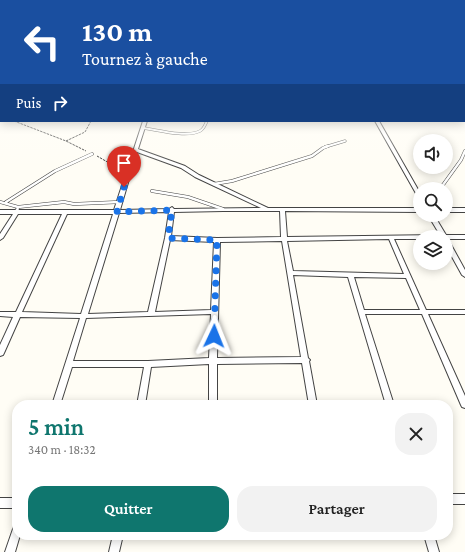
<!DOCTYPE html>
<html lang="fr">
<meta charset="utf-8">
<style>
body{margin:0;font-family:"Crimson Pro",serif;background:#f2f2f2;color:#222;height:100vh;display:flex;flex-direction:column;font-size:15px;white-space:nowrap}
*{box-sizing:border-box;margin:0}
p{font-size:13px;color:#767676}
.icon{flex:none;width:22px;height:22px;fill:none;stroke:currentColor;stroke-width:2;stroke-linecap:round;stroke-linejoin:round}
.map{position:relative;flex:1;overflow:hidden}
.details{position:absolute;left:12px;top:400px;width:441px;height:140px;display:flex;flex-direction:column;background:#fff;border-radius:16px;box-shadow:0 2px 10px #0003}
.details>*{flex:none}
.top-card{position:absolute;left:0px;top:0px;width:465px;height:122px;box-shadow:0 2px 10px #0003;background:#1a4fa0;color:#fff;overflow:hidden}
.buttons{position:absolute;left:413px;top:134px;display:grid;gap:8px}
.buttons a{display:grid;place-items:center;width:40px;height:40px;border-radius:50%;background:#fff;box-shadow:0 2px 10px #0003;font-size:20px}
.pin{position:absolute;display:grid;place-items:center;width:34px;height:34px;color:#fff;margin:-41px -17px;border-radius:50% 50% 50% 0;rotate:-45deg;box-shadow:0 0 4px #0007}
.pin .icon{rotate:45deg}
.me{position:absolute;width:44px;margin:-22px;rotate:2deg;stroke-linejoin:round;filter:drop-shadow(0 0 3px #0008)}
.turn{display:flex;align-items:center;gap:14px;height:84px;padding:0 16px;font-size:18px}
.turn .icon{width:52px;height:52px;stroke-width:2.5}
.turn b{display:block;font-size:28px;line-height:34px}
.then{display:flex;align-items:center;height:38px;padding:0 16px;background:#0003;gap:8px;font-size:15px}
.round{display:grid;place-items:center;flex:none;width:42px;height:42px;border-radius:16px;background:#f2f2f2}
.overview{display:flex;align-items:center;justify-content:space-between;height:68px;padding:0 16px}
h1{font-size:24px;font-weight:600;line-height:30px;color:#0f766e}
.action{display:flex;gap:8px;margin-top:auto;padding:8px 16px}
.action a{flex:1;height:46px;border-radius:16px;background:#0f766e;color:#fff;font-size:16px;font-weight:600;line-height:46px;text-align:center}
.action a+a{background:#f2f2f2;color:#222}
.map>svg:first-child{display:block}
.lines{fill:none;stroke-linecap:round;stroke-linejoin:round}
.lane-far1-casing{stroke:#444;stroke-width:3}
.lane-casing{stroke:#444;stroke-width:3.5}
.street-casing{stroke:#444;stroke-width:2}
.secondary-casing{stroke:#333;stroke-width:1}
.path{stroke:#333;stroke-width:1;stroke-dasharray:2.5 1;stroke-linecap:butt}
.lane-far1{stroke:#fff;stroke-width:2}
.lane{stroke:#fff;stroke-width:2.5}
.street{fill:#fff;fill-rule:evenodd}
.secondary{fill:#fff6b0;fill-rule:evenodd}
.route{stroke:#1a73e8;stroke-width:7;stroke-dasharray:0 12.6}
</style>
<div class="map">
<svg width="465" height="552" viewBox="0 0 465 552">
<rect width="100%" height="100%" fill="#fffdf5"/>
<g class="lines">
<g class="lane-far1-casing">
<path id="lane-far1" d="M143,128C158,130 186,138 200,131C204,129 205,125 207,121
M325,147L345,141"/>
</g>
<g class="lane-casing">
<path id="lane" d="M214,184L232,181L312,156L323,148L328,146
M440,189L461,160L465,151
M152,191L188,197L223,209
M0,202L18,207L17,211
M6,202L55,171L92,154
M18,207L64,202L74,204L120,202"/>
</g>
<g class="street-casing">
<path id="street" d="M143,121H147L138,149L185,166L199,175L268,208H420V212L285,211L287,237L440,235L428,215H434L446,235H465V239H446V237H420V239H394L426,310H465V314H428L465,396V408L462,407L461,405L422,314H365L394,405H386L348,277L293,275L308,358L310,360L309,361L317,405H309L302,363L217,364V405H209V364L151,367L145,405H137L144,367H72L60,405H52L80,318L20,317L4,353L3,355L0,356V345L13,317L0,316V312H16L62,214H18L3,238L0,240V234L13,214H0V210H15L17,209L19,210H114ZM137,152L181,168L195,177L261,208L174,209L172,207L169,209L120,210ZM223,211H280L281,237L217,238L171,236L174,212ZM169,212L165,238L148,312L88,314L119,213ZM67,214H113L81,314L22,312ZM389,239L404,274L293,271L287,241ZM170,240L214,242L211,310L155,312ZM282,241L301,357L217,358L220,242ZM354,277L406,278L420,310H364ZM211,314L209,358L148,361H73L86,318Z
M375,121H379L420,193V198L418,197Z
M446,208H465V212H446Z
M446,239L449,241L465,270V277L462,275L446,246Z
M448,494H465V504H448Z
M0,498H17V508H0Z
M17,524V535H20L15,552H5L14,526Z
M113,535H123L119,552H109Z
M424,535H434L439,552H429Z"/>
</g>
<g class="secondary-casing">
<path id="secondary" d="M464,91H465V93H464Z
M0,92H1V96H0Z"/>
</g>
<path class="path" d="M14,121L66,141L86,151
M66,141L85,132L91,121
M97,156L123,171"/>
<use href="#lane-far1" class="lane-far1"/>
<use href="#lane" class="lane"/>
<use href="#street" class="street"/>
<use href="#secondary" class="secondary"/>
</g>
<linearGradient id="sky" x2="0" y2="1"><stop stop-color="#95c6ee"/><stop offset="0.54" stop-color="#fffefa"/><stop offset="1" stop-color="#fffefa" stop-opacity="0"/></linearGradient>
<rect width="465" height="168" fill="url(#sky)"/>
<g class="lines">
<path class="route" d="M124,187L117,212L172,210L168,238L217,240L214,336"/>
</g>
</svg>
<div class="buttons">
<a><svg class="icon" aria-label="sound" viewBox="0 0 24 24"><path d="M4 9h4l5-4v14l-5-4H4zM17 9q2 3 0 6"/></svg></a>
<a><svg class="icon" aria-label="search" viewBox="0 0 24 24"><circle cx="10" cy="10" r="6"/><path d="M15 15l6 6"/></svg></a>
<a><svg class="icon" aria-label="layers" viewBox="0 0 24 24"><path d="M12 4l9 5-9 5-9-5zM3 14l9 5 9-5"/></svg></a>
</div>
<div class="pin" style="left:124px;top:187px;background:#d93025"><svg class="icon" aria-label="arrive" viewBox="0 0 24 24"><path d="M6 21V4h12l-3 4 3 4H6"/></svg></div>
<svg class="me" style="left:214px;top:336px" viewBox="-20 -20 40 40"><path d="M0-17L14 15 0 8-14 15z" fill="#1a73e8" stroke="#fff" stroke-width="4"/></svg>
<div class="top-card">
<div class="turn"><svg class="icon" aria-label="left" viewBox="0 0 24 24"><path d="M17 20v-9H6M10 6l-5 5 5 5"/></svg><div><b>130 m</b>Tournez à gauche</div></div>
<div class="then">Puis<svg class="icon" aria-label="right" viewBox="0 0 24 24"><path d="M7 20v-9h11M14 6l5 5-5 5"/></svg></div>
</div>
<section class="details">
<div class="overview"><div><h1>5 min</h1><p>340 m · 18:32</p></div><a class="round"><svg class="icon" aria-label="close" viewBox="0 0 24 24"><path d="M6 6l12 12M18 6L6 18"/></svg></a></div>
<div class="action"><a>Quitter</a><a>Partager</a></div>
</section>
</div>
